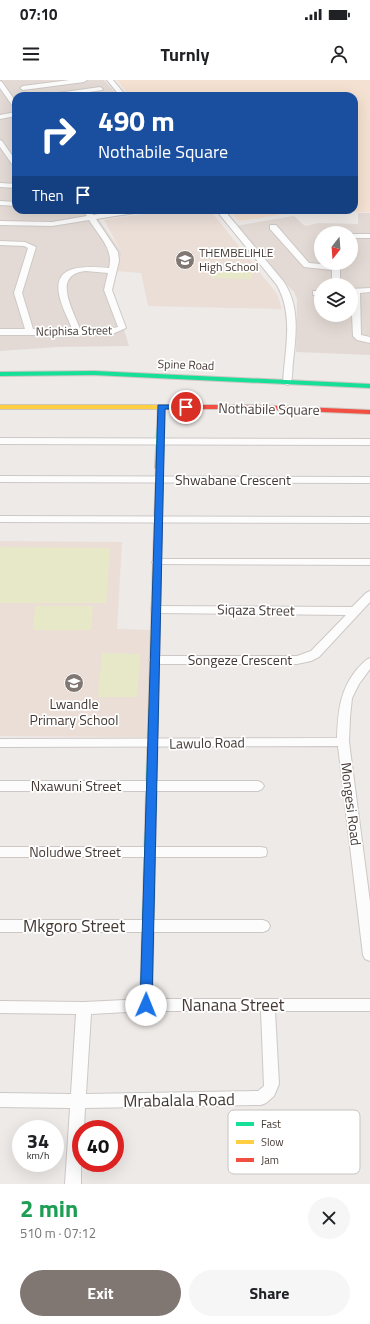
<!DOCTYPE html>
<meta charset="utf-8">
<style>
body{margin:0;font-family:"Titillium Web",sans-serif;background:#f6f6f6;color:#202124;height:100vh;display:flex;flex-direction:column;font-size:15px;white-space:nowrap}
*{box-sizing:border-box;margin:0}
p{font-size:13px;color:#757577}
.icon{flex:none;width:22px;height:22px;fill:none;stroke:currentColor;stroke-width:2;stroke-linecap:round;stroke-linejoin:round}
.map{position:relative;height:1104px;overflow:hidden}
.sheet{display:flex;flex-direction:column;background:#fff;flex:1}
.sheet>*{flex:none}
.banner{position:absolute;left:12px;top:12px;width:346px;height:122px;border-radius:12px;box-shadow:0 4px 16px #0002;background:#1a4fa0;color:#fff;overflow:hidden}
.needle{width:26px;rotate:197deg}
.controls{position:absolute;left:314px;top:146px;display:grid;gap:8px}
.controls a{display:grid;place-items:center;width:44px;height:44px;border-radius:50%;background:#fff;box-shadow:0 4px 16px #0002;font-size:20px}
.speed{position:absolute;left:12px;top:1040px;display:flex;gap:8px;font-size:20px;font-weight:700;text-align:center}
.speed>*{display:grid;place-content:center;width:52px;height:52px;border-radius:50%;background:#fff;box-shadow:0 4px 16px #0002;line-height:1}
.speed small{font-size:10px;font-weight:400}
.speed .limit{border:6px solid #d22;background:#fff;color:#111}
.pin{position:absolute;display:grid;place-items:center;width:34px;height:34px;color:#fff;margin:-17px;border:2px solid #fff;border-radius:50%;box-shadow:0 1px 4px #0007}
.me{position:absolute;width:44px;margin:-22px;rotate:1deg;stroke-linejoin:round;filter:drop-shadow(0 0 3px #0008)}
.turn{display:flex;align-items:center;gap:14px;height:84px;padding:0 20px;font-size:18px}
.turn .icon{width:52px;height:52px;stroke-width:2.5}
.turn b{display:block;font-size:28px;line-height:34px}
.then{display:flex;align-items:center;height:38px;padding:0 20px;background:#0003;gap:8px;font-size:15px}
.round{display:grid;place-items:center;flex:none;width:42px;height:42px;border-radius:21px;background:#f6f6f6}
.overview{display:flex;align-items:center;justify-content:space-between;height:68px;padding:0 20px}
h1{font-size:24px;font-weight:700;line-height:30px;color:#1e9e55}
.button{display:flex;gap:8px;margin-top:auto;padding:8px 20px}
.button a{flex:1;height:46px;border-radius:24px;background:#807773;color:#fff;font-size:16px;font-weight:700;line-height:46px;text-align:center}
.button a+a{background:#f6f6f6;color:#202124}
.status{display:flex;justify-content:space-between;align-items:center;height:28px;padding:0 20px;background:#fff;direction:ltr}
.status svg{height:11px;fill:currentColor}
header{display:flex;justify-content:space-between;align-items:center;height:52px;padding:0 20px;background:#fff;font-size:18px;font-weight:700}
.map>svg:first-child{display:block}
.residential{fill:#e3dad5;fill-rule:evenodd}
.education{fill:#eaded7}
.green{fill:#e6e8c7}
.sand{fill:#f4e1d1}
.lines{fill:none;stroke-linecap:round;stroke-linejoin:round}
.street-casing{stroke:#cdc8c5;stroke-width:2}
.fast-casing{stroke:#cfc6c0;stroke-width:2}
.slow-casing{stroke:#cfc6c0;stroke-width:2}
.jam-casing{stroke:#cfc6c0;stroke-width:2}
.street{fill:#fcfcfc;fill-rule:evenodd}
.fast{fill:#16e098;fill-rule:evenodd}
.slow{fill:#ffcf43;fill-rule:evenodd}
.jam{fill:#f24e42;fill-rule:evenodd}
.route{fill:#1a73e8;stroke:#114b97}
.labels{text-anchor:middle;stroke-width:3.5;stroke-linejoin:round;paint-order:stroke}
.far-poi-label{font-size:12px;fill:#443934;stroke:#fff;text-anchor:start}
.far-street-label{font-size:12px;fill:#443934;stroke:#fff}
.street-label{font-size:14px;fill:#443934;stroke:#fff}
.poi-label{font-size:14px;fill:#443934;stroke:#fff}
.near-street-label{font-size:17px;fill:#443934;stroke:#fff}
.key{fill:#fff;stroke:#c7c4c2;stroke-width:1}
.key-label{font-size:11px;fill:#443934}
</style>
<div class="status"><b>07:10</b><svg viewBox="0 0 49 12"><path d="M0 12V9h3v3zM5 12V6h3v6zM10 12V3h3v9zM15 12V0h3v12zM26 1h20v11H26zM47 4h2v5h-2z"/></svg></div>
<header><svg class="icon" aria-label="menu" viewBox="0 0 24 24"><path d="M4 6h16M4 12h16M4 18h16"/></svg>Turnly<svg class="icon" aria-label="person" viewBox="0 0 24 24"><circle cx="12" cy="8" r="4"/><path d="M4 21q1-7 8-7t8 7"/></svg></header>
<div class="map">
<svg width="370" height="1104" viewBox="0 0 370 1104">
<rect width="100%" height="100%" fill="#eeeae8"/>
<path class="residential" d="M0,0H104L118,16H16V130H92L122,173L111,206L129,266L58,267L0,271Z
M358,133H370V275L296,272L297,219L294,212L272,190L235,146L294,136L305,146L318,143L358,144ZM321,153H351V183H321ZM321,205H351V235H321Z"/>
<path class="education" d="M169,130H210L277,214L282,229L148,226L141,193L116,191L122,173L104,140Z
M0,461L122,462L117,549L150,550L146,657L0,656Z"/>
<path class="green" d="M213,189H252V199L212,198Z
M0,467L110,468L106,523H0Z
M35,526H93L91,550H33Z
M102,573L140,574L137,617H98Z"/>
<path class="sand" d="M117,0H370V132H300L239,141L229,130H354V16H130Z"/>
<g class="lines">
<g class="street-casing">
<path id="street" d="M70,0H87L84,2L23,10L20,8L23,6Z
M107,0H113L126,16H120Z
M0,1L2,2L16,22V29L14,28L0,8Z
M100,7L103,9L102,10L64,16H48L51,14Z
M16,32V36L0,39V35Z
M0,60L2,61L16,81V88L14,87L0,67Z
M0,103L16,104V108L0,107Z
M0,121L16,122V126L0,125Z
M82,130H90L93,135L127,130H145L141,132L96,139L118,172L119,181L112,210L126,248L110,255H0V249H25L14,213L28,168L24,166L0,165V161L25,162L36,167L22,213L33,249H72C68,238 61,226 59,214C53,182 90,187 109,188C114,169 99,156 89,140L52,146L0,145V141L52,142L87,136ZM86,191L108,193L104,210L118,247L109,249H80C73,230 51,194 86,191Z
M216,130H224L284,202C300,227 296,254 293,282C292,289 293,298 290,304L287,305L283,302C285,269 294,236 277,205Z
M270,145H276L309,183L332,185V183H340V205H332V190L304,187L270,149Z
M351,154H370V158H351Z
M370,208V212L360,213L361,255L370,257V263L357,260L353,256L351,213V209Z
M313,211H321V215H313Z
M0,358L370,359V365L0,364Z
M0,396L370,397V403L0,402Z
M0,436L370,437V443L0,442Z
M157,479H370V485L153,484L152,482Z
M370,511V522L319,577L311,581L297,584H155L151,583L149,580L151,577L155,576H297L311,571L346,535L156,533L152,532L151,529L152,526L352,527L366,513Z
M370,578V589L359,604L352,618L350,637L349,662L370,822V881L365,879L363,875L338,666L0,667V659L337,658C338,631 340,609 358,588C362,584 365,580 370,578Z
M0,701H258L262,703L264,706L262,709L258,711H0Z
M0,767H261L266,768L267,772L266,776L261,777H0Z
M0,840H263L268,842L270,846L268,850L263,852H0Z
M146,919H370V931H275L279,1004L274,1016L266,1023L261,1025L85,1028L84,1049H81V1104H65L70,1028L0,1027V1013L71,1014L76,934L0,933V921L84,922ZM146,931H261L264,1006L258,1011L86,1014L91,934Z"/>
</g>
<g class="fast-casing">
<path id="fast" d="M94,291L370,304V308L94,295L0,296V292Z
M158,325H164L165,327L163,388L159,390L155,388Z
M153,639L156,641L158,643L152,925L150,929L146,930L142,929L140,925L148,643L150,641Z"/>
</g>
<g class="slow-casing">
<path id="slow" d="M0,325H166L170,327L166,329H0Z
M156,386H162L163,388L158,643L156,645H150L148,643Z"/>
</g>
<g class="jam-casing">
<path id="jam" d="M163,325H254L370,330V334L254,329H163Z"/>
</g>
<use href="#street" class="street"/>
<use href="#fast" class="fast"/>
<use href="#slow" class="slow"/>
<use href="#jam" class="jam"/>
</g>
<path class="route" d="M158,325H186L190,327L186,329H165L152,925L150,929L146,930L142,929L140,925Z"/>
<defs>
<g id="school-disc" transform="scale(1)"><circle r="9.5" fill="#807773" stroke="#fff"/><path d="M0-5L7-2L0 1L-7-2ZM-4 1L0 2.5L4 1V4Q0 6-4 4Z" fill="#fff"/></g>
</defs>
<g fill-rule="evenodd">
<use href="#school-disc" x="185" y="180"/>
<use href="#school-disc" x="74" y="603"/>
</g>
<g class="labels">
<g class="far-poi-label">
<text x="199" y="177">THEMBELIHLE<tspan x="199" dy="14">High School</tspan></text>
</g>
<g class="far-street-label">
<text transform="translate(74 251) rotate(-1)" y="4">Nciphisa Street</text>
<text transform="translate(186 285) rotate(2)" y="4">Spine Road</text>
</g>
<g class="street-label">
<text transform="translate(269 329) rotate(1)" y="5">Nothabile Square</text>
<text x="233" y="405">Shwabane Crescent</text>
<text transform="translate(256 530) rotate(1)" y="5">Siqaza Street</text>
<text x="240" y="585">Songeze Crescent</text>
<text transform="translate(207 663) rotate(-1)" y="5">Lawulo Road</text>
<text x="76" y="711">Nxawuni Street</text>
<text transform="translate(351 724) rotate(83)" y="5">Mongesi Road</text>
<text x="75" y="777">Noludwe Street</text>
</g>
<g class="poi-label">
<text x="74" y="629">Lwandle<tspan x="74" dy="16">Primary School</tspan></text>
</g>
<g class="near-street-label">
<text x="74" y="852">Mkgoro Street</text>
<text x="233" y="931">Nanana Street</text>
<text transform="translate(179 1020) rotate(-1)" y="6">Mrabalala Road</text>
</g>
</g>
<rect x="228" y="1030" width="132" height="64" rx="6" class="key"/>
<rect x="236" y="1042" width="18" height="4" fill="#16e098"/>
<rect x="236" y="1060" width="18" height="4" fill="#ffcf43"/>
<rect x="236" y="1078" width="18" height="4" fill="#f24e42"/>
<g class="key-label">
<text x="261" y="1048">Fast</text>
<text x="261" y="1066">Slow</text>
<text x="261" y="1084">Jam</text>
</g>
</svg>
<div class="controls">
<a><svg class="needle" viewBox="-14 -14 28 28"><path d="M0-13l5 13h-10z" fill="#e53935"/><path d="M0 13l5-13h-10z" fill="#757577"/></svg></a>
<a><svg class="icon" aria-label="layers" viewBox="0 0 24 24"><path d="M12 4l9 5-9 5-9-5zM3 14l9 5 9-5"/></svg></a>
</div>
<div class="speed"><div>34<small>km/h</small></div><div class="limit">40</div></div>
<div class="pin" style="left:186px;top:327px;background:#d93025"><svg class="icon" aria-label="arrive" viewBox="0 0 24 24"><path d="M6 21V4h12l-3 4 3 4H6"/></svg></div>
<svg class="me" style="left:146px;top:925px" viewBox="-20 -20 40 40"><circle r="19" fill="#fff"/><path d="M0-13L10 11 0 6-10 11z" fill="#1a73e8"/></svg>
<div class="banner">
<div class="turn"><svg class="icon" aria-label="right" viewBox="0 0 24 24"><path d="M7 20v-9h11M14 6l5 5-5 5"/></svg><div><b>490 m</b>Nothabile Square</div></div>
<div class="then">Then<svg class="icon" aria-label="arrive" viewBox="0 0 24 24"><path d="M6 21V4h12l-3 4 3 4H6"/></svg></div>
</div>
</div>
<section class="sheet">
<div class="overview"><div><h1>2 min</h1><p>510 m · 07:12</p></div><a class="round"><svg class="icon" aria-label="close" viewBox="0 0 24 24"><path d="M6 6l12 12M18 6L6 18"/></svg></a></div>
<div class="button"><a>Exit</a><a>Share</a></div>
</section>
